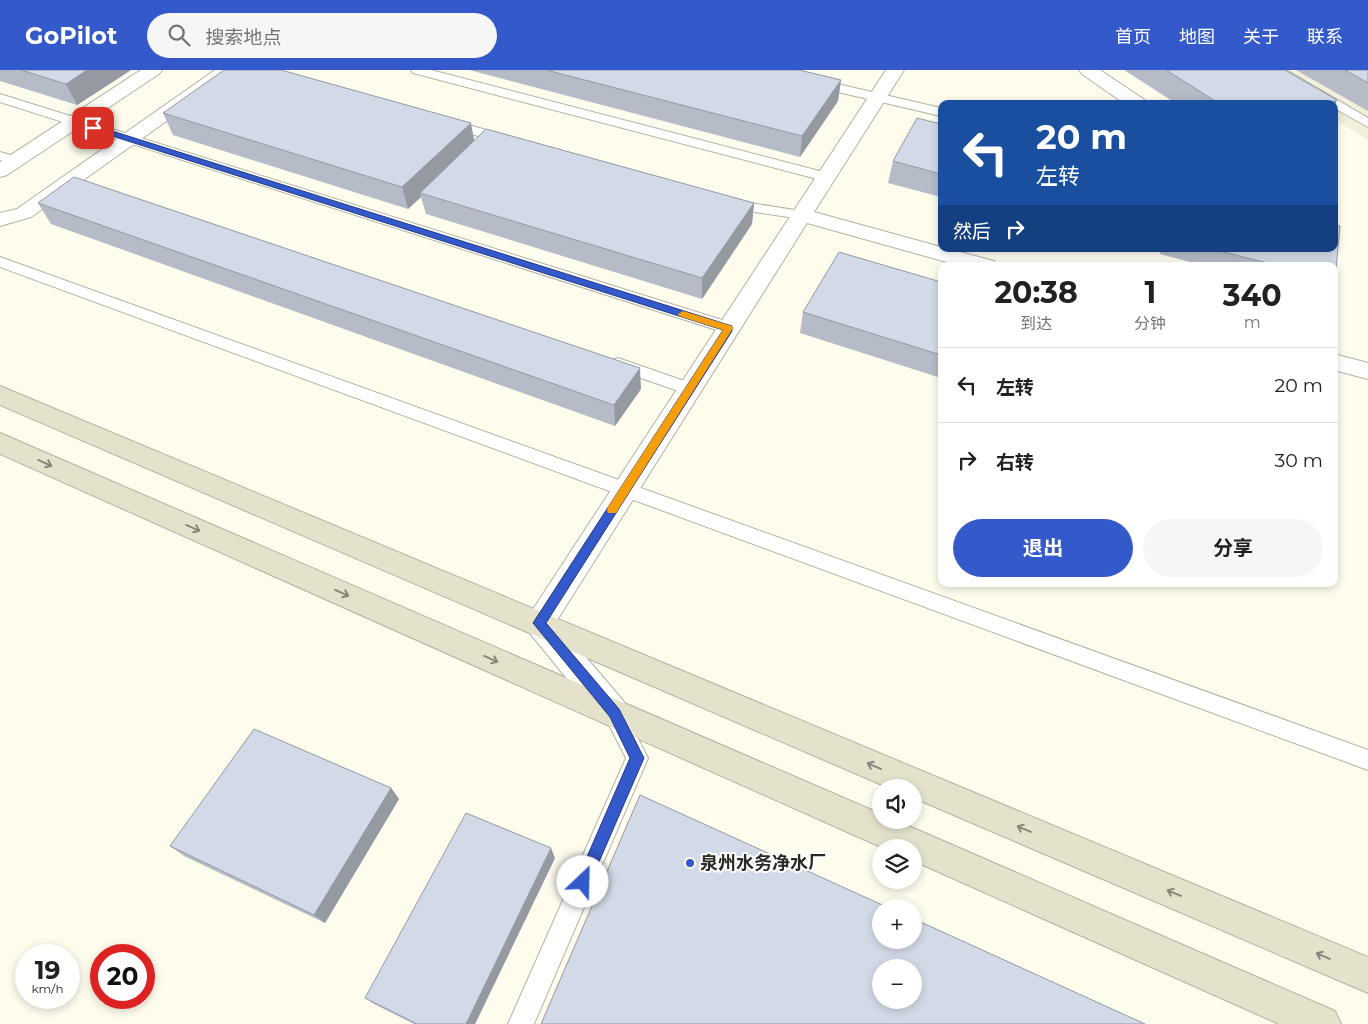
<!DOCTYPE html>
<html lang="zh">
<meta charset="utf-8">
<style>
body{margin:0;font-family:Montserrat,"Noto Sans SC",sans-serif;background:#f6f6f6;color:#202124;height:100vh;display:flex;flex-direction:column;font-size:19px;white-space:nowrap}
*{box-sizing:border-box;margin:0}
p{font-size:16px;color:#757577}
.icon{flex:none;width:28px;height:28px;fill:none;stroke:currentColor;stroke-width:2;stroke-linecap:round;stroke-linejoin:round}
.map{position:relative;flex:1;overflow:hidden}
.panel{position:absolute;left:938px;top:192px;width:400px;height:325px;display:flex;flex-direction:column;background:#fff;border-radius:10px;box-shadow:0 2px 8px #0003}
.panel>*{flex:none}
.banner{position:absolute;left:938px;top:30px;width:400px;height:152px;border-radius:10px;box-shadow:0 2px 8px #0003;background:#1a4fa0;color:#fff;overflow:hidden}
.controls{position:absolute;left:872px;top:709px;display:grid;gap:10px}
.controls a{display:grid;place-items:center;width:50px;height:50px;border-radius:50%;background:#fff;box-shadow:0 2px 8px #0003;font-size:25px}
.speed{position:absolute;left:15px;top:874px;display:flex;gap:10px;font-size:25px;font-weight:700;text-align:center}
.speed>*{display:grid;place-content:center;width:65px;height:65px;border-radius:50%;background:#fff;box-shadow:0 2px 8px #0003;line-height:1}
.speed small{font-size:12px;font-weight:400}
.speed .limit{border:8px solid #d22;background:#fff;color:#111}
.pin{position:absolute;display:grid;place-items:center;width:42px;height:42px;color:#fff;margin:-21px;border-radius:10px;box-shadow:0 2px 8px #0006}
.me{position:absolute;width:55px;margin:-28px;rotate:24deg;stroke-linejoin:round;filter:drop-shadow(0 0 4px #0008)}
.turn{display:flex;align-items:center;gap:18px;height:105px;padding:0 15px;font-size:22px}
.turn .icon{width:65px;height:65px;stroke-width:2.5}
.turn b{display:block;font-size:35px;line-height:42px}
.then{display:flex;align-items:center;height:48px;padding:0 15px;background:#0003;gap:10px;font-size:19px}
.eta{display:flex;justify-content:space-evenly;align-items:center;height:85px;text-align:center}
.eta b{font-size:30px;font-weight:700;line-height:35px}
.primary-button{display:flex;gap:10px;margin-top:auto;padding:10px 15px}
.primary-button a{flex:1;height:58px;border-radius:30px;background:#3359ca;color:#fff;font-size:20px;font-weight:700;line-height:58px;text-align:center}
.primary-button a+a{background:#f6f6f6;color:#202124}
ul{padding:0;list-style:none}
li{display:flex;align-items:center;gap:15px;height:75px;padding:0 15px;border-top:1px solid #e0e0e0}
li div{flex:1}
li b{display:block;font-size:19px}
li em{font-style:normal}
header{display:flex;align-items:center;gap:30px;box-sizing:border-box;height:70px;padding:0 25px;background:#3359ca;color:#fff}
header strong{font-size:24px}
nav{display:flex;gap:28px;margin-inline-start:auto;font-size:18px}
.search{width:350px;height:45px;background:#f6f6f6;display:flex;align-items:center;gap:12px;box-sizing:border-box;padding:0 18px;border-radius:28px;color:#757577;font-size:19px}
.map>svg:first-child{display:block}
.built{fill:#f2f0da}
.lines{fill:none;stroke-linecap:round;stroke-linejoin:round}
.service-casing{stroke:#b3b2a4;stroke-width:2}
.minor-casing{stroke:#b3b2a4;stroke-width:2}
.secondary-casing{stroke:#b3b2a4;stroke-width:2}
.service{fill:#fff;fill-rule:evenodd}
.minor{fill:#fff;fill-rule:evenodd}
.secondary{fill:#e5e2cc;fill-rule:evenodd}
.wall{fill:#b5bbc7}
.shaded-wall{fill:#9499a2}
.building{fill:#d3dae7;stroke:#9499a2;fill-rule:evenodd}
.oneway{stroke:#888678}
.route{fill:#3359ca;stroke:#213a83}
.slow{fill:#f59e0b}
.poi-dot{fill:#3359ca;stroke:#fff;stroke-width:2}
.labels{text-anchor:middle;stroke-width:4;stroke-linejoin:round;paint-order:stroke}
.near-poi-label{font-size:18px;font-weight:bold;fill:#2b2b25;stroke:#fff;text-anchor:start}
</style>
<header>
<strong>GoPilot</strong>
<div class="search"><svg class="icon" aria-label="search" viewBox="0 0 24 24"><circle cx="10" cy="10" r="6"/><path d="M15 15l6 6"/></svg>搜索地点</div>
<nav><a>首页</a><a>地图</a><a>关于</a><a>联系</a></nav>
</header>
<div class="map">
<svg width="1368" height="954" viewBox="0 0 1368 954">
<rect width="100%" height="100%" fill="#fefced"/>
<path class="built" d="M1251,0H1368V70L1334,49V34Z"/>
<g class="lines">
<g class="service-casing">
<path id="service" d="M411,0H431L831,104L833,107L826,111L821,110L413,3Z
M1271,0H1286L1368,48V57L1334,38V34H1326Z
M816,9L941,38V46L812,16L810,13L812,10Z
M0,24L735,254L737,258L735,262L729,263L723,262L0,32Z
M447,49L512,67L514,70L507,74L442,56L441,53Z
M0,82L21,88L23,91L16,95L0,90Z
M729,127L750,133L801,141L806,142L808,145L806,148L801,149L748,141L724,134L722,131L724,128Z
M0,187L1368,680V700L0,197Z
M618,288L696,315L698,319L696,323L690,325L612,298L610,294L612,290Z
M614,633L621,636L648,688L534,954H508L626,688L603,643L607,636Z"/>
</g>
<g class="minor-casing">
<path id="minor" d="M141,0H162L159,4L7,105L0,107V92Z
M215,0H236L233,4L31,147L0,156V143L17,139Z
M886,0H904L814,142L941,177V179H949L994,191L997,196H961L807,153L556,552L625,633L629,643L625,653L614,657L603,653L529,562L524,553Z
M1079,0H1100L1145,30L1147,34H1125L1082,4Z
M1334,284L1368,293V309L1334,300Z"/>
</g>
<g class="secondary-casing">
<path id="secondary" d="M0,316L1368,887V923L914,728V718H889L0,335Z
M0,363L881,744V750H895L1335,941L1341,954H1279L914,791V778H883L0,384Z"/>
</g>
<use href="#service" class="service"/>
<use href="#minor" class="minor"/>
<use href="#secondary" class="secondary"/>
</g>
<path class="wall" d="M0,0H131L77,35L0,11Z
M469,0H799L841,10L838,31L800,87Z
M1124,0H1285L1337,30L1334,37V34H1177Z
M1296,0H1368V41Z
M163,43L474,71L754,133L752,154L702,229L426,144L421,127L408,139L173,65Z
M941,54V127L888,113L893,91Z
M38,133L641,319L615,356L51,154Z
M1161,179H1334L1335,211L1334,212V196H1205L1160,184Z
M941,212V308L800,263L803,242Z
M391,718L399,729L325,853L184,786L170,776Z
M555,788L475,954H414L374,934L365,928Z"/>
<path class="shaded-wall" d="M87,0H131L77,35L66,14Z
M841,10L838,31L800,87L802,66Z
M1337,30L1334,37V34H1329Z
M471,53L475,75L420,123L421,127L408,139L402,117Z
M754,133L752,154L702,229V208Z
M640,298L641,319L615,356L614,335Z
M391,718L399,729L325,853L314,845Z
M551,778L555,788L475,954H466Z"/>
<path class="building" d="M21,0H87L66,14Z
M224,0H281L471,53L402,117L163,43Z
M546,0H799L841,10L802,66Z
M1166,0H1285L1337,30L1329,34H1220Z
M1345,0H1368V13Z
M917,48L941,54V104L893,91Z
M486,59L754,133L702,208L420,123Z
M74,107L640,298L614,335L38,133Z
M1334,155L1340,156L1335,211L1334,210V196H1279L1212,179H1334Z
M839,182L941,212V285L803,242Z
M254,659L391,718L314,845L170,776Z
M640,725L889,838H881V870H914V849L1145,954H541ZM881,898H914V930H881Z
M466,743L551,778L466,954H417L365,928Z"/>
<defs><path id="oneway-shaft" d="M-6 0H5M1.5-3L5.5 0L1.5 3" fill="none" stroke-width="1.6" stroke-linecap="round" stroke-linejoin="round" transform="scale(1.25)"/></defs>
<g class="oneway">
<use href="#oneway-shaft" transform="translate(45 393) rotate(24)"/>
<use href="#oneway-shaft" transform="translate(193 458) rotate(24)"/>
<use href="#oneway-shaft" transform="translate(342 523) rotate(24)"/>
<use href="#oneway-shaft" transform="translate(491 589) rotate(24)"/>
<use href="#oneway-shaft" transform="translate(874 696) rotate(-157)"/>
<use href="#oneway-shaft" transform="translate(1024 759) rotate(-157)"/>
<use href="#oneway-shaft" transform="translate(1174 823) rotate(-157)"/>
<use href="#oneway-shaft" transform="translate(1323 886) rotate(-157)"/>
</g>
<path class="route" d="M93,55L732,256V261L546,553L619,639L644,688L588,817L583,819L578,817L576,812L630,688L610,647L533,553L723,260L90,59L89,58Z"/>
<path class="slow" d="M683,241L732,256L733,258L616,443H608L607,440L608,437L723,260L679,246L678,244Z"/>
<circle class="poi-dot" cx="690" cy="793" r="5"/>
<g class="labels">
<g class="near-poi-label">
<text x="700" y="799">泉州水务净水厂</text>
</g>
</g>
</svg>
<div class="controls">
<a><svg class="icon" aria-label="sound" viewBox="0 0 24 24"><path d="M4 9h4l5-4v14l-5-4H4zM17 9q2 3 0 6"/></svg></a>
<a><svg class="icon" aria-label="layers" viewBox="0 0 24 24"><path d="M12 4l9 5-9 5-9-5zM3 14l9 5 9-5"/></svg></a>
<a>+</a>
<a>−</a>
</div>
<div class="speed"><div>19<small>km/h</small></div><div class="limit">20</div></div>
<div class="pin" style="left:93px;top:58px;background:#d93025"><svg class="icon" aria-label="arrive" viewBox="0 0 24 24"><path d="M6 21V4h12l-3 4 3 4H6"/></svg></div>
<svg class="me" style="left:583px;top:812px" viewBox="-20 -20 40 40"><circle r="19" fill="#fff"/><path d="M0-13L10 11 0 6-10 11z" fill="#3359ca"/></svg>
<div class="banner">
<div class="turn"><svg class="icon" aria-label="left" viewBox="0 0 24 24"><path d="M17 20v-9H6M10 6l-5 5 5 5"/></svg><div><b>20 m</b>左转</div></div>
<div class="then">然后<svg class="icon" aria-label="right" viewBox="0 0 24 24"><path d="M7 20v-9h11M14 6l5 5-5 5"/></svg></div>
</div>
<section class="panel">
<div class="eta">
<div><b>20:38</b><p>到达</p></div>
<div><b>1</b><p>分钟</p></div>
<div><b>340</b><p>m</p></div>
</div>
<ul>
<li><svg class="icon" aria-label="left" viewBox="0 0 24 24"><path d="M17 20v-9H6M10 6l-5 5 5 5"/></svg><div><b>左转</b></div><em>20 m</em></li>
<li><svg class="icon" aria-label="right" viewBox="0 0 24 24"><path d="M7 20v-9h11M14 6l5 5-5 5"/></svg><div><b>右转</b></div><em>30 m</em></li>
</ul>
<div class="primary-button"><a>退出</a><a>分享</a></div>
</section>
</div>
